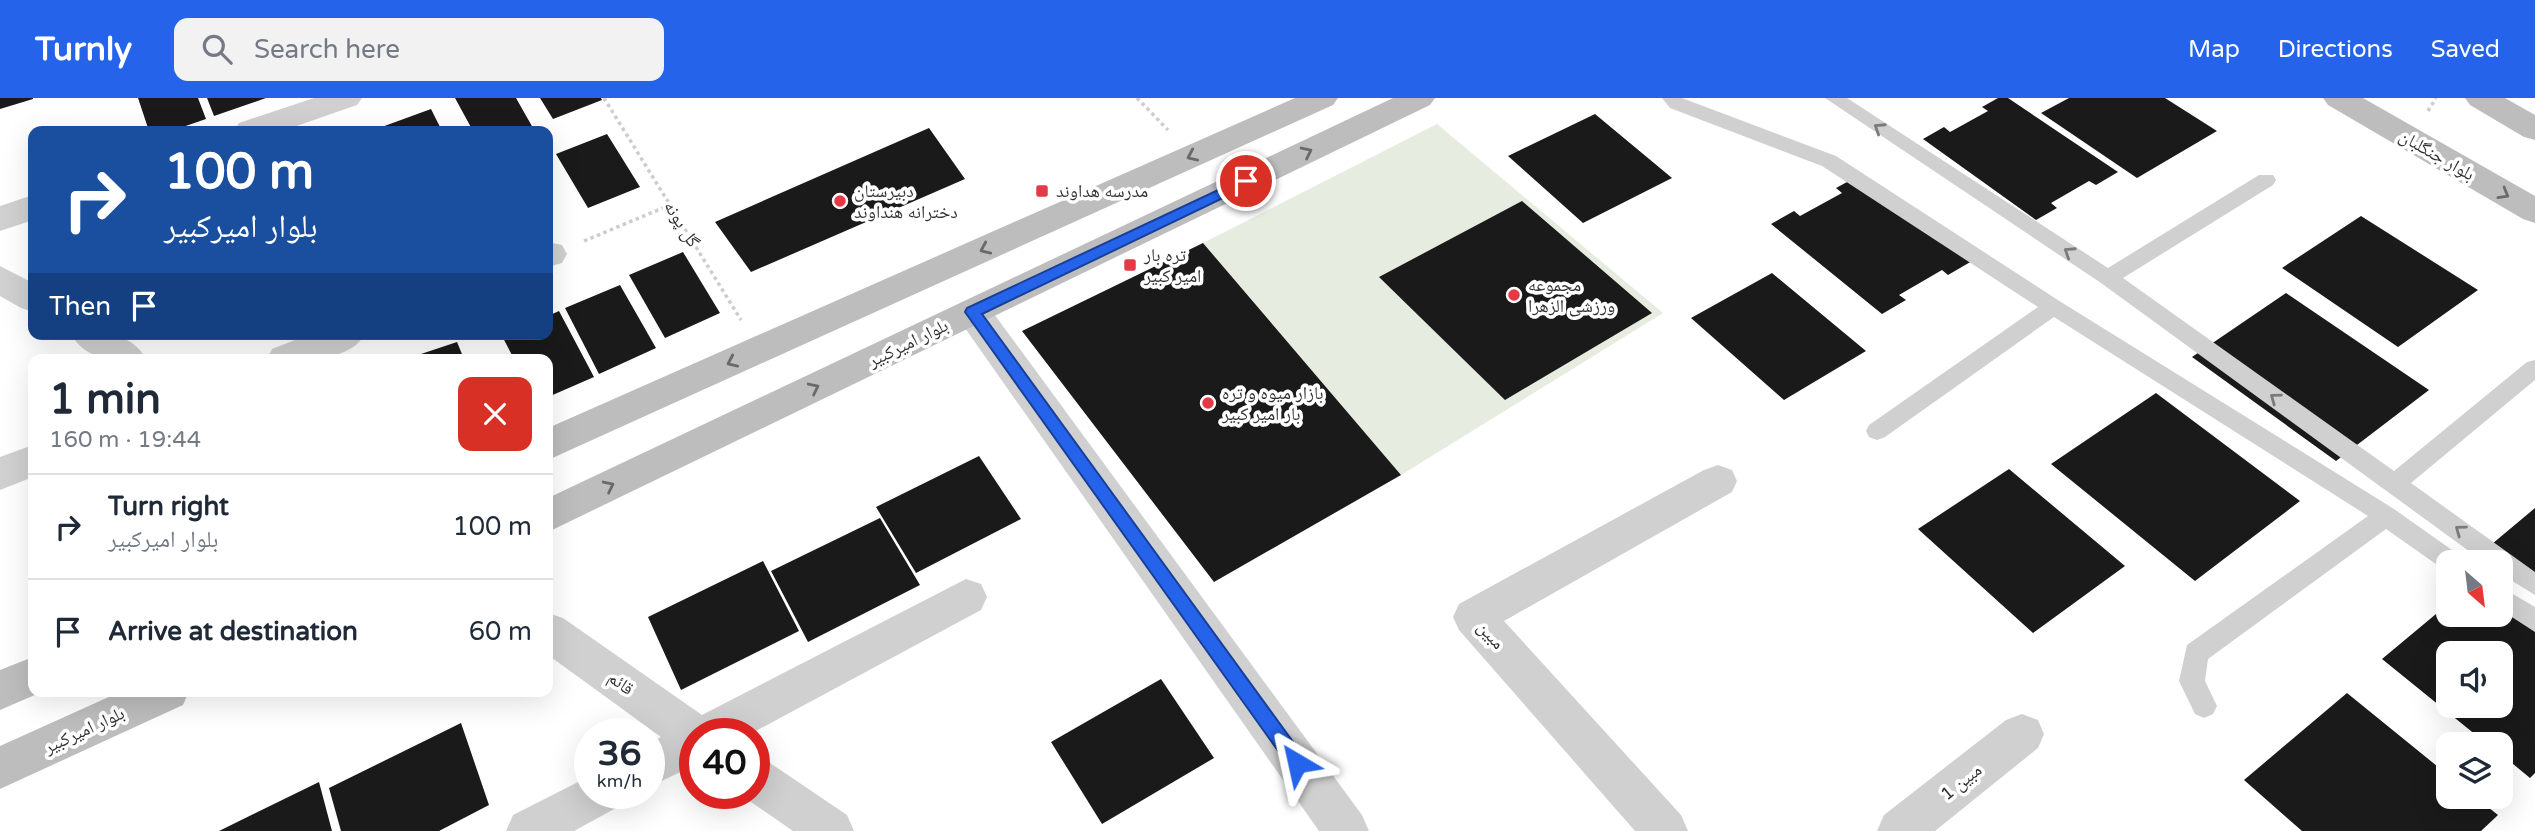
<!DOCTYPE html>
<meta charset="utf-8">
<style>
body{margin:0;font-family:"Varela Round","Noto Naskh Arabic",sans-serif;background:#f2f2f3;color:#1f2937;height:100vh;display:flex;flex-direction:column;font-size:26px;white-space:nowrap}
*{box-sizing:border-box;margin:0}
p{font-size:23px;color:#747a83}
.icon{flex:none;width:38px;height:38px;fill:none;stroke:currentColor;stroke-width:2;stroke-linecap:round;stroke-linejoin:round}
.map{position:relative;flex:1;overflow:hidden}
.side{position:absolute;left:28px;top:256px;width:525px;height:343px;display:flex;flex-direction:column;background:#fff;border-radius:14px;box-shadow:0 7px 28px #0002}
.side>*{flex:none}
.hud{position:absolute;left:28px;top:28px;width:525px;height:214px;border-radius:14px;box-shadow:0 7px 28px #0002;background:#1a4fa0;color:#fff;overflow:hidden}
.needle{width:46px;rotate:152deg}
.tools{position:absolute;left:2436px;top:452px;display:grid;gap:14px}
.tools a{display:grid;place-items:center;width:77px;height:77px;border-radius:14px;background:#fff;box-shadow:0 7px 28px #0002;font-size:35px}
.speed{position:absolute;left:574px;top:620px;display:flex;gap:14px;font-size:35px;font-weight:700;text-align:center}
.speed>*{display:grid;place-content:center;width:91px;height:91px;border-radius:50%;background:#fff;box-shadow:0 7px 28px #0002;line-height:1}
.speed small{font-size:18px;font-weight:400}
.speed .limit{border:10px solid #d22;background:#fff;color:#111}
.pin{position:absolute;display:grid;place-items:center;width:60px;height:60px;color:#fff;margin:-30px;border:4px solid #fff;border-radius:50%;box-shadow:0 2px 7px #0007}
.me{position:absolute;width:77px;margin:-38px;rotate:324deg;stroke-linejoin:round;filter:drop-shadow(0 0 5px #0008)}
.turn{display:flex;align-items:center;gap:24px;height:147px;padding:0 21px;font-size:32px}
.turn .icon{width:91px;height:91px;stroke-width:2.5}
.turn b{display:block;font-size:49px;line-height:60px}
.then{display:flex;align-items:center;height:66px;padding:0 21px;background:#0003;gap:14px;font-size:26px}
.round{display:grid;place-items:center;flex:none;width:74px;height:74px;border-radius:14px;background:#f2f2f3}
.head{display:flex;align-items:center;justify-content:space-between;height:119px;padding:0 21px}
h1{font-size:42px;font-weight:700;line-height:52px}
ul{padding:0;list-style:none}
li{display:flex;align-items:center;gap:21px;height:105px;padding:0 21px;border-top:2px solid #e0e1e3}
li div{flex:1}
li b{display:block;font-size:26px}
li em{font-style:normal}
header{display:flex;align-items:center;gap:42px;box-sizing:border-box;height:98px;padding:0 35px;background:#2563eb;color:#fff}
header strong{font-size:33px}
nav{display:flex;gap:38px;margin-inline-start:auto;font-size:24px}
.search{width:490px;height:63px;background:#f2f2f3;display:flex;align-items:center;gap:18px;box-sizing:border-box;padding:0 24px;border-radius:14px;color:#747a83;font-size:26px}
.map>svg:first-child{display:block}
.green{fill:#e6ecdf}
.building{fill:#1a1a1a;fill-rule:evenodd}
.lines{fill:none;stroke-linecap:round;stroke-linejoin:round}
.path{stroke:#cdcdcd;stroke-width:3.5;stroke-dasharray:3.5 3.5;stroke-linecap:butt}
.service{fill:#d0d0d0;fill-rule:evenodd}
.minor{fill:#d0d0d0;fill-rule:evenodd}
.tertiary{fill:#d0d0d0;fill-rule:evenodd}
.secondary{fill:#bdbdbd;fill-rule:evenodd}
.oneway{stroke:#7a7a7a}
.oneway2{stroke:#6a6a6a}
.route{fill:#2563eb;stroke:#184099;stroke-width:2}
.poi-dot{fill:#e63946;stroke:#fff;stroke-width:2.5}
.labels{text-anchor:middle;stroke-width:7;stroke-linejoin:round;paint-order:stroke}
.street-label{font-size:18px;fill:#333;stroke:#fff}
.poi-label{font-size:18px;fill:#333;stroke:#fff;text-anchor:start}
</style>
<header>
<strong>Turnly</strong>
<div class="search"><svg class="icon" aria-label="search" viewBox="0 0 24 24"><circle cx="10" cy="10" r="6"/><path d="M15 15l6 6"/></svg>Search here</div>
<nav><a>Map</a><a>Directions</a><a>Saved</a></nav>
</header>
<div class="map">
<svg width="2535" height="733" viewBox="0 0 2535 733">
<rect width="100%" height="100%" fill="#fff"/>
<path class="green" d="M1437,26L1663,215L1401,377L1203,145Z"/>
<path class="building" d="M0,0H33V1L0,11Z
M138,0H198L206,21L171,33H149Z
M207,0H266L214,18Z
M455,0H516L533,30L525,33H473Z
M540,0H601L602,2L553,21Z
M1998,0H2008L2118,74L2096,87L2089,83L2051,105L2057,110L2036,122L1923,41L1944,29L1950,34L1988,13L1982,9Z
M2069,0H2165L2217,33L2137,80L2041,15Z
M431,11L442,33H380L379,30Z
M1595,16L1672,80L1583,125L1508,58Z
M929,30L965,81L751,174L715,124Z
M607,36L640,89L588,110L556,56Z
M1860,77L1972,163L1948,177L1942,172L1899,197L1906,202L1882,216L1771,126L1794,113L1800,118L1842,95L1836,90Z
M1522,103L1652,215L1505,302L1379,179Z
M2361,118L2478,192L2398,249L2282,170Z
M1203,145L1401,377L1214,484L1022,233Z
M683,154L720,215L665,240L629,177Z
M1772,175L1866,253L1784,302L1691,220Z
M620,187L656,250L599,276L565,210Z
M2286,195L2429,292L2336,363L2192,259Z
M559,213L594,279L548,299V261H514L502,238L548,236V218Z
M457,244L464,261H410L409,260Z
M2156,295L2300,403L2195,483L2051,366Z
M979,358L1021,421L916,475L876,409Z
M2009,371L2125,468L2033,535L1918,431Z
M2535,410V487L2486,451Z
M880,420L920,487L808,544L771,473Z
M763,463L799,533L681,592L648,519Z
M2501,503L2535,528V675L2530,680L2501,656V646H2487L2382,561L2448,506V516H2501ZM2448,555H2501V607H2448Z
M1161,581L1214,660L1102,726L1051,644Z
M2347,595L2448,677V698H2474L2498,717L2481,733H2302L2244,682Z
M461,625L489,707L439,733H341L329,690Z
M319,684L332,733H219Z"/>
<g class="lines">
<path class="path" d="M604,0L741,222
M1137,0L1168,32
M2428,13L2436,0
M584,143L670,107"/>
<path class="service" d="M1662,0H1682L1836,58L2061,204L2394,411L2459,457L2463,464H2448V473L2443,471L2386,431L2208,561L2205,583L2217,608L2213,616L2204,620L2195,616L2179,583L2187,547L2368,418L2054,219L1885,339L1877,342L1869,339L1866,333L1869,327L2038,209L1822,68L1670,10Z
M1825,0H1847L2108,170L2259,77H2273L2276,82L2273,87L2123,180L2394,373L2527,264L2535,262V282L2411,385L2535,474V497L2501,476V464H2484L2101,185Z
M2501,489L2535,509V534L2501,512Z"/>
<path class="minor" d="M314,0H362L357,7L282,33H234L239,25Z
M33,97V122L0,133V108Z
M548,144L562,147L567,156L562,165L548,169Z
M310,236H365C349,266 296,261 267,261L272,251Z
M33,347V379L0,392V359Z
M1718,367L1732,372L1737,383L1732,394L1504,523L1681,717L1688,733H1635L1459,532L1453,519L1459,506L1704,372Z
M966,481L981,486L987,499L981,512L752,635H695V667L649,689V645L661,639L548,557V515L563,520L702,617Z
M2022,616L2038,622L2044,636L2038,650L1935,733H1877L1884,717L2006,622Z
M754,659L770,665L847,717L854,733H793L738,695H754Z
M590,678V695H622L616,710L574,733H506L513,717Z"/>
<path class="tertiary" d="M0,168L33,185V214L21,210L0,198Z
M973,201L986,205L1362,717L1369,733H1319L960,223L955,214L960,205Z
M71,236C100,236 130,232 146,261C117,261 87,265 71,236Z"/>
<path class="secondary" d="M1295,0H1338L1333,7L548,362V330Z
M1393,0H1435L1430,7L548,434V400Z
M2323,0H2363L2535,98V125L2523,121L2328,7Z
M2465,0H2505L2535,17V42L2524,39L2470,7Z
M33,559V593H44L0,612V572Z
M122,593H189L183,607L0,691V648Z"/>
</g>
<defs><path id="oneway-chevron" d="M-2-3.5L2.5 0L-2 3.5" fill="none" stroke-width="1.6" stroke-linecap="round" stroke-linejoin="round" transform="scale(1.75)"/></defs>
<g class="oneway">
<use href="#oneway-chevron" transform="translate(1879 30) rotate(-147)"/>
<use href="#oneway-chevron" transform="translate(2069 154) rotate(-147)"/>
<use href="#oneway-chevron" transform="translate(2275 300) rotate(-144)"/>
<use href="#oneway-chevron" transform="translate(2460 432) rotate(-144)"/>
</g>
<g class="oneway2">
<use href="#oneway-chevron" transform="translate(1307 54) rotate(-26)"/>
<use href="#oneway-chevron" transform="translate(1192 58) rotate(156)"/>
<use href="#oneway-chevron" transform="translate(2504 96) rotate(30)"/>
<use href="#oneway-chevron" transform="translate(985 151) rotate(156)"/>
<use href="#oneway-chevron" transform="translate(732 264) rotate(156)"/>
<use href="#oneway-chevron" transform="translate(814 290) rotate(-26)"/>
<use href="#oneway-chevron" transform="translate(609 388) rotate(-26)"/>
</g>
<path class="route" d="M1246,79L1252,83L1250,87L982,216L1304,659L1306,665L1304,671L1297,674L1291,671L965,214L967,210Z"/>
<g class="poi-dot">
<rect x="1035" y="86" width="14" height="14" rx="3.5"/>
<circle cx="840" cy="103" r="7"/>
<rect x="1123" y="160" width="14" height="14" rx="3.5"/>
<circle cx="1514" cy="197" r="7"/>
<circle cx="1208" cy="305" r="7"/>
</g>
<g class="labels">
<g class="street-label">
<text transform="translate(2437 57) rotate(30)" y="6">بلوار جنگلبان</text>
<text transform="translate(682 126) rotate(58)" y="6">گل پونه</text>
<text transform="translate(908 245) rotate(-26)" y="6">بلوار امیرکبیر</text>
<text transform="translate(1491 537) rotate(48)" y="6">مبین</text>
<text transform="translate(621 585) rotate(36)" y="6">قائم</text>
<text transform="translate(84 632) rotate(-25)" y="6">بلوار امیرکبیر</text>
<text transform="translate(1961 684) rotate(-39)" y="6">مبین 1</text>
</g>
<g class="poi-label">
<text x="854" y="99">دبیرستان<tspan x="854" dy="21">دخترانه هنداوند</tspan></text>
<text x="1056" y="99">مدرسه هداوند</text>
<text x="1144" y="163">تره بار<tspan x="1144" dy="21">امیر کبیر</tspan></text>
<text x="1528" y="193">مجموعه<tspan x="1528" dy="21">ورزشی الزهرا</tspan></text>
<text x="1222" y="301">بازار میوه و تره<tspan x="1222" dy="21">بار امیر کبیر</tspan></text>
</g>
</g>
</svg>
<div class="tools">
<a><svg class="needle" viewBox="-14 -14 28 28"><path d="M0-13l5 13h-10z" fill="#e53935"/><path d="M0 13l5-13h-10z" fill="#747a83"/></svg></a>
<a><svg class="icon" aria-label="sound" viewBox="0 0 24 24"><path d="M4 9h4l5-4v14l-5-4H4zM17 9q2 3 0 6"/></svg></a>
<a><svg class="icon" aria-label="layers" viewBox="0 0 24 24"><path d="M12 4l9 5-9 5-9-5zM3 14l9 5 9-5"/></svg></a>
</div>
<div class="speed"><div>36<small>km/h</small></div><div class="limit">40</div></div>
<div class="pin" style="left:1246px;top:83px;background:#d93025"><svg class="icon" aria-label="arrive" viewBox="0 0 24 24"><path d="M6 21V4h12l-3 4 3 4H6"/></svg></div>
<svg class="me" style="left:1297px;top:665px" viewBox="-20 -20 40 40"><path d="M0-17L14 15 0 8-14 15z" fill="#2563eb" stroke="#fff" stroke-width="4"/></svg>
<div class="hud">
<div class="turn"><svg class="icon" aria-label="right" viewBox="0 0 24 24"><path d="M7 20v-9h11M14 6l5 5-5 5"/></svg><div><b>100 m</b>بلوار امیرکبیر</div></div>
<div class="then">Then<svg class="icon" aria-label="arrive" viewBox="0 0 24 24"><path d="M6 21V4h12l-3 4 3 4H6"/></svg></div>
</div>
<section class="side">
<div class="head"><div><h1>1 min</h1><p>160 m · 19:44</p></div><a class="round" style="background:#d93025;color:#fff"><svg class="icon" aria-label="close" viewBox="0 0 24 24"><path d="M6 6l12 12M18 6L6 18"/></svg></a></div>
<ul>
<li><svg class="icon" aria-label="right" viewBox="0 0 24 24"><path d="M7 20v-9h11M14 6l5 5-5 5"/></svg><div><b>Turn right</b><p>بلوار امیرکبیر</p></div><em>100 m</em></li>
<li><svg class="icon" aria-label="arrive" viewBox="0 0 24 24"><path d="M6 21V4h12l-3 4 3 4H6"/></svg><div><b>Arrive at destination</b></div><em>60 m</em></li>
</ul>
</section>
</div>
